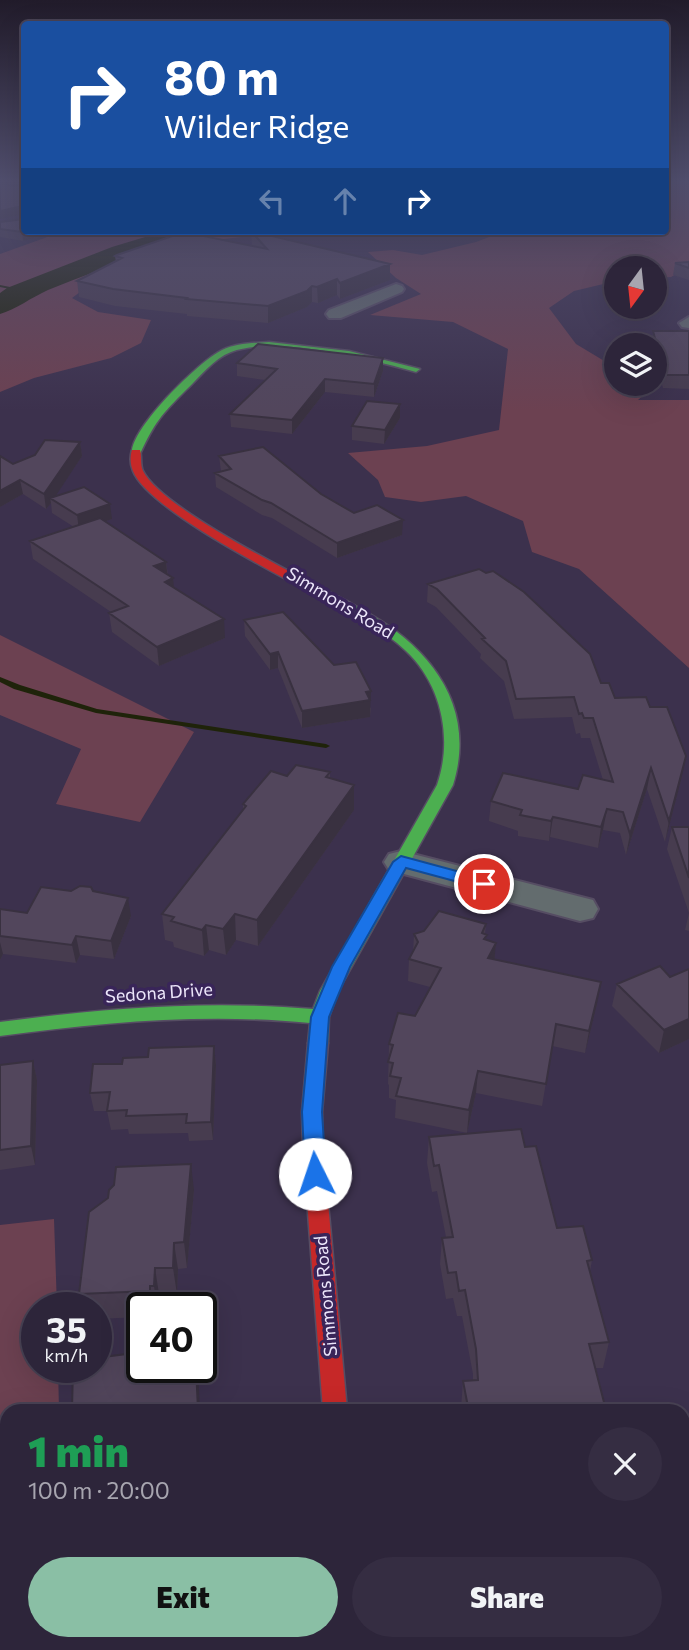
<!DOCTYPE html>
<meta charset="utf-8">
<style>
body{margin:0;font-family:Commissioner,sans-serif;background:#352d42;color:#f1f3f6;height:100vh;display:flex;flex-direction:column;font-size:26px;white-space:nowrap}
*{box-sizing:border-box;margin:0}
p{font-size:23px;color:#a7a5af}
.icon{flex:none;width:38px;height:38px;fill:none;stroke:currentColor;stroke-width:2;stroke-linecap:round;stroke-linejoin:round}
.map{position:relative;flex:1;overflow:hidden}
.sheet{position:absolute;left:0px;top:1404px;width:690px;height:247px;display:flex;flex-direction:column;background:#2d253a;border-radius:21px 21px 0 0;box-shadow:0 7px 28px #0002,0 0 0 2px #484254}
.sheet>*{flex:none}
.hud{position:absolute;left:21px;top:21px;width:648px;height:214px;border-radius:7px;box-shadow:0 7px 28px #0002,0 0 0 2px #484254;background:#1a4fa0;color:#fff;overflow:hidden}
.needle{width:46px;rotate:195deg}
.fabs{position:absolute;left:604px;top:256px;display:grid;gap:14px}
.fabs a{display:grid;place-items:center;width:63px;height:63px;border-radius:50%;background:#2d253a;box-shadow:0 7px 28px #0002,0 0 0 2px #484254;font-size:35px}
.speed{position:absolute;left:21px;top:1292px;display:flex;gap:14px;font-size:35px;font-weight:700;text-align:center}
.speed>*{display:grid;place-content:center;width:91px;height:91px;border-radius:50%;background:#2d253a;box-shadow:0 7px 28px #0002,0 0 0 2px #484254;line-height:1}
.speed small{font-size:18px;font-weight:400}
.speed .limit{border:4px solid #111;border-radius:10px;background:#fff;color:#111}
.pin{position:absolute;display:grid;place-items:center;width:60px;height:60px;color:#fff;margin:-30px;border:4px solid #fff;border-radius:50%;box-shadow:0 2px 7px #0007}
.me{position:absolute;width:77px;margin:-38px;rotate:356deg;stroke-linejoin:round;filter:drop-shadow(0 0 5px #0008)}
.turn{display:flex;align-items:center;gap:24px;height:147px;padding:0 28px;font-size:32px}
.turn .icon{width:91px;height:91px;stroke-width:2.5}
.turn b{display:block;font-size:49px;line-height:60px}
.lanes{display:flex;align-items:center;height:66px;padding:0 28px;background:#0003;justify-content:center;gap:35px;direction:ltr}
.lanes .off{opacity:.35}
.round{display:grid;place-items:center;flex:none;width:74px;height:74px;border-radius:37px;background:#352d42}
.head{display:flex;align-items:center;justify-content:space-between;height:119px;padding:0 28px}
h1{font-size:42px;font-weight:800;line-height:52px;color:#1e9e55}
.cta{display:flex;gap:14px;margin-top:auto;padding:14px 28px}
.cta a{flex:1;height:80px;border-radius:42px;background:#8abfa5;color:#111;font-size:28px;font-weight:800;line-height:80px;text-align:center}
.cta a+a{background:#352d42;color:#f1f3f6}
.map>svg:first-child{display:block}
.green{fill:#6c4151}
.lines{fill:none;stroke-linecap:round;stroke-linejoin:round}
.stream{fill:#1f230a;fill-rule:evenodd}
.river{fill:#1f230a;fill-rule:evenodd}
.street-casing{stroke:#564d63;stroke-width:4}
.fast-casing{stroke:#564d63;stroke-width:3}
.jam-casing{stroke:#564d63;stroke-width:3}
.street{fill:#636c6e;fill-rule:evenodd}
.fast{fill:#4caf50;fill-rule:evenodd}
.jam{fill:#c62828;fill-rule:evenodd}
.wall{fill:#473c4f}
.shaded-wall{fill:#393140}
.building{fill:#52465c;stroke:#393140;stroke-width:2}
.route{fill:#1a73e8;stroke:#114b97;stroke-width:2}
.labels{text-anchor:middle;stroke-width:7;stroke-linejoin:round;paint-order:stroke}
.street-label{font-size:18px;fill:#ece6fa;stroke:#392559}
</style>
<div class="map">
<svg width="689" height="1650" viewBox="0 0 689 1650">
<rect width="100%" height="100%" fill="#3c314d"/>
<path class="green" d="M665,180H689V267L671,277L655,278L654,268H616V281L574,291L549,308L576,344L616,368V383H640L650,389L638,400H689V668L579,569L532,552L523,521L466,496L421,502L385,497L378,480L348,453L427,446L499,430L508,349L453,322L370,315L421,294L396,278L368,252L393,250L422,255L476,242L505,231H665Z
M74,231H291L165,246L104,274L72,298L98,312L151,320L141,343L111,358L34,378L0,392V254L53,235Z
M0,635L194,732L140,822L56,804L81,749L0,715Z
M54,1219L57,1307H37V1367H58L59,1410H7V1643H61V1650H0V1225Z"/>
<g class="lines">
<path class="stream" d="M0,285L25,290L27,291L25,292L0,287Z
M0,677L20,685L97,709L326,744L330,746L326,748L96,713L14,689L0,682Z
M7,1575V1592L0,1596V1579Z"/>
<path class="river" d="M165,231H200L197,236C146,252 98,270 48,290C32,297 15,310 0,314V293L7,288L112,247Z"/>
<g class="street-casing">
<path id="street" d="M396,284L402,286L404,289L402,292L341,318H329L326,314L329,310Z
M689,317V328L682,327L679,323Z
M401,851L593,900L598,909L593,918L580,921L389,870L384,862L389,854Z
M324,1643H384L385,1650H325Z"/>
</g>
<g class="fast-casing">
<path id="fast" d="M269,342L349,351L420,369L416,372C368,359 278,335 231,352C213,359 200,377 186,390C161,415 155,422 140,454H132C129,430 199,361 222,350C236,343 254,343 269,342Z
M329,593C342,597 355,606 368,613C432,649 477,708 453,785L338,991L329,1017L328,1043L325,1048L318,1050L311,1048L308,1043L310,1023C206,1013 103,1022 0,1036V1022C105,1008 208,1000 313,1009L320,991L437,785C453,739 442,685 406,651C383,629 353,615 325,600V594Z"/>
</g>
<g class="jam-casing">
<path id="jam" d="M132,450H140C142,456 140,465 143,471C161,508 293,573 333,594V600H325C285,578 148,510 133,471C130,464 130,456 132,450Z
M318,1036L325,1038L328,1043L322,1112L323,1148L347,1410H323L303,1148L302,1112L308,1043L311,1038Z"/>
</g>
<use href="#street" class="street"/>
<use href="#fast" class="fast"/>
<use href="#jam" class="jam"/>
</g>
<path class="wall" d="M24,219L23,241L0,237V222Z
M251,231L390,264V280L340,299L337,295L318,303L312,302L307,307L268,323L187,316V314L115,306L79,297L77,281L116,262L115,256L252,246Z
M689,262V280L673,275L675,263Z
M653,331H689V389L663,388L654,355V345H652V343Z
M383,358V371L374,397L325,392L292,434L231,427L230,414L265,380L237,376V363Z
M400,404V418L384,444L352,440V426Z
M80,442L82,456L55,496L112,519L105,521L166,562L168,575L174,587L225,638L159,666L112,632L109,613L111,612L33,559L30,541L74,527L52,513L51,503L46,509L23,494L0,507V456L13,464Z
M219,456L321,494L354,513L402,535L337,558L272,518L262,515L216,487L215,473L221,471Z
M428,584L601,683L615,698L650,707L682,776L665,842L647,789L626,855L620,833L603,830L598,848L550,837L549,841L518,836V831L489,821L491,801L578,789L603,780L590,738H581L580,733L576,734L572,717L514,719L504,681L480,658L481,654L436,607L427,602Z
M244,620L371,708L370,717L302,728L278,668L270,670L245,636Z
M330,772V778L354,810L258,946L236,940L226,955L209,950L204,956L174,947L173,942L165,940L162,914L243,810V804L287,776Z
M672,827H689V931L685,930L689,913L667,849Z
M71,891H93L131,916L114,959L80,955L76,963L3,954L0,960V909L27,913Z
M486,924L485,934L486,940L496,943L494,959L597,1004L585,1053L552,1046L542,1106L476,1093L467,1133L395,1118L396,1100L389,1098V1085L388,1084L389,1044L415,1016L430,987L408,981L409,959L413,953L414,934Z
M689,969V1039L659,1053L612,1006L617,984L670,977Z
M214,1046L216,1065L213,1140L189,1141L188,1133L129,1134L128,1129L111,1130L107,1111H94L90,1093L122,1064L148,1057Z
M33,1061L37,1080L35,1165L0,1170V1065Z
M429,1137L525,1147L557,1228L592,1260L590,1271L609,1342L603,1368H596L606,1410H459V1408H461L463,1381L473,1380V1374L462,1316H457L453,1298L446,1299L440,1264L442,1238L446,1237L437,1191L432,1192L427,1163Z
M194,1190L187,1268L178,1269L177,1294H159L158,1307H142V1317L96,1319V1307H82L79,1294Z
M508,1643H656L658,1650H509Z"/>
<path class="shaded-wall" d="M23,206L24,214L0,219V211Z
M27,231H56L23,241L22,232Z
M390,264V280L340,299V283Z
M337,279V295L318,303L317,287Z
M312,286V302L307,307L268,323V306Z
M383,358V371L374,397V384Z
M325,379V392L292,434V420Z
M400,404V418L384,444L385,430Z
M80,442L82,456L53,500L50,498L51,503L46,509L44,494Z
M20,480L23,494L0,507V491Z
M110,504L112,519L79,530L77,515Z
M403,520L402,535L337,558V543Z
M166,562L168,580L154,566Z
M173,578L175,597L165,582Z
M224,619L225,638L159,666L157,647Z
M278,652V668L270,670V654Z
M371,691L370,717L302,728V711Z
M686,756L682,776L665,842L669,821Z
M651,768L647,789L626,855L630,834Z
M354,785V810L258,946L257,920Z
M607,809L603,830L598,848L601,827Z
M553,817L550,837L549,841L551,821Z
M128,898L131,916L114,959L111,941Z
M235,914L236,940L226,955L223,929Z
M206,925L209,950L204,956L202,930Z
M76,936L80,955L76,963L72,945Z
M0,942L3,954L0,960Z
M496,943L494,964L488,958Z
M601,982L597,1004L585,1053L589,1031Z
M689,1019V1039L659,1053L664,1030Z
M214,1046L216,1065L213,1140L211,1122Z
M33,1061L37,1080L35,1165L31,1146Z
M478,1071L476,1093L467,1133L469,1110Z
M191,1164L194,1190L187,1268L184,1242Z
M174,1243L178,1269L177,1294L173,1268Z
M155,1268L159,1294L158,1307H157L154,1286Z
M150,1286L154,1307H153L150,1291Z
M196,1367H198L200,1410H198Z"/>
<path class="building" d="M0,183L13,186L24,184V208L23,206L0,211Z
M24,219V231H27L22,232L0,229V222Z
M251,231L390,264L340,283L337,279L317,287L312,286L307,291L268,306L186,299L187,298L113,289L77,281L122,258L115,256L117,255L184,232L267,249Z
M689,262V268L675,263Z
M653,331H689V375H665Z
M258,344L383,358L374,384L325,379L292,420L230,414L277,369L237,363Z
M367,401L400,404L385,430L352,426Z
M45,440L80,442L44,494L20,480L0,491V456L13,464L35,455Z
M263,447L321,494L354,513L377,505L403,520L337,543L271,503L262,500L215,473L231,469L219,456Z
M84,487L110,504L77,515L50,498Z
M100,518L166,562L154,566L173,578L165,582L224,619L157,647L109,613L128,606L30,541Z
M479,569L486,573L493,571L524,592L590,654L601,683H609L615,698L646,697L650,707H667L686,756L669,821L651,768L630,834L623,812L607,809L601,827L553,817L551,821L520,815L522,810L491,801L503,773L578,789L583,775L613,782L593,718H584L582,713L579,714L574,697L516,699L506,661L482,639L485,638L437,589L428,584Z
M283,612L334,665L356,662L371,691L366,692L370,700L302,711L278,652L270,654L244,620Z
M296,765L330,772L326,777L354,785L257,920L235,914L223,929L206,925L202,930L171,921L174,917L162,914L246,806L243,804L271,771L287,776Z
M672,827H689V878Z
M80,886L91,887L93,891L128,898L111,941L76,936L72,945L0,936V909L27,913L41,887L71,891Z
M439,911L486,924L482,933L487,935L484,939L496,943L488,958L601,982L589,1031L556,1024L546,1084L478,1071L469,1110L396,1096L401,1078L390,1076L393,1063L388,1062L393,1045L389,1044L398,1013L415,1016L441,968L409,959L418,942L414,934L424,931Z
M660,966L670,977L689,969V1019L664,1030L617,984Z
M214,1046L211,1122L186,1123L187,1114L126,1116L127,1110L107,1111L110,1092L90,1093L93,1064H122L123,1058L148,1057L149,1048Z
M33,1061L31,1146L0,1150V1065Z
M521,1129L525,1147L536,1146L557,1228L583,1226L592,1260L587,1261L609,1342L589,1344L606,1410H459V1408L468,1407L463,1381L478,1380L476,1349L465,1290L459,1291L456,1272L448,1273L442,1238L453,1237L439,1165L434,1166L429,1137Z
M191,1164L184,1242L174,1243L173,1268H155L154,1286H150V1291L79,1294L89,1212L108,1198L109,1190L114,1185L116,1167Z
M142,1352V1367H196L198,1410H72L73,1367H96V1358Z
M516,1643H656L658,1650H517Z"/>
<linearGradient id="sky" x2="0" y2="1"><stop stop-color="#211b2a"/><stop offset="0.44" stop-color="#504e6d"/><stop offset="1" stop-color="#504e6d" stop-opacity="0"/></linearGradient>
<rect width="689" height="411" fill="url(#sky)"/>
<path class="route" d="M401,856L490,880L492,884L484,889L406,868L350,967L329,1017L322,1112L326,1174L323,1181L315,1183L308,1181L305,1174L302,1112L311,1017L332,967L393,862Z"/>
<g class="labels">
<g class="street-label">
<text transform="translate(340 603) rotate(31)" y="6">Simmons Road</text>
<text transform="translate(159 993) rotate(-4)" y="6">Sedona Drive</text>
<text transform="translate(326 1296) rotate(-95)" y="6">Simmons Road</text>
</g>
</g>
</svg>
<div class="fabs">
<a><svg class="needle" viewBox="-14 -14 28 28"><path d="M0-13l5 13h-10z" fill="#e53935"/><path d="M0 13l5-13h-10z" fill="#a7a5af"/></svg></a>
<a><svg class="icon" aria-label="layers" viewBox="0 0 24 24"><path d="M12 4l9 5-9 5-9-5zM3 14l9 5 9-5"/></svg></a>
</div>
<div class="speed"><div>35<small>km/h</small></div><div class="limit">40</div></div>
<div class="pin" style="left:484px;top:884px;background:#d93025"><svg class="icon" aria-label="arrive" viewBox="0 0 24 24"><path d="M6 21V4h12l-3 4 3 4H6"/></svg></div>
<svg class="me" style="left:315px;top:1174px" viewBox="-20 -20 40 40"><circle r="19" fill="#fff"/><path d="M0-13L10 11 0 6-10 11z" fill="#1a73e8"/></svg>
<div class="hud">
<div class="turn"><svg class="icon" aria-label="right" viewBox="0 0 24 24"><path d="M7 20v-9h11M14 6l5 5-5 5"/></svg><div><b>80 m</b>Wilder Ridge</div></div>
<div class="lanes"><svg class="icon off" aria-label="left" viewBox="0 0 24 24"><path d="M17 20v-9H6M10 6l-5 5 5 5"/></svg><svg class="icon off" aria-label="ahead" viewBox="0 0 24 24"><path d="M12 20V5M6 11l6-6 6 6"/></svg><svg class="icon" aria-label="right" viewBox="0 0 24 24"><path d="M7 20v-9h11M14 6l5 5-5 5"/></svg></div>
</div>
<section class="sheet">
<div class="head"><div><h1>1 min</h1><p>100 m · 20:00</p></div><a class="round"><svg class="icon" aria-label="close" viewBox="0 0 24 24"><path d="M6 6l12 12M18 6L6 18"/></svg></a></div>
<div class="cta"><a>Exit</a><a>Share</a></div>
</section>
</div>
